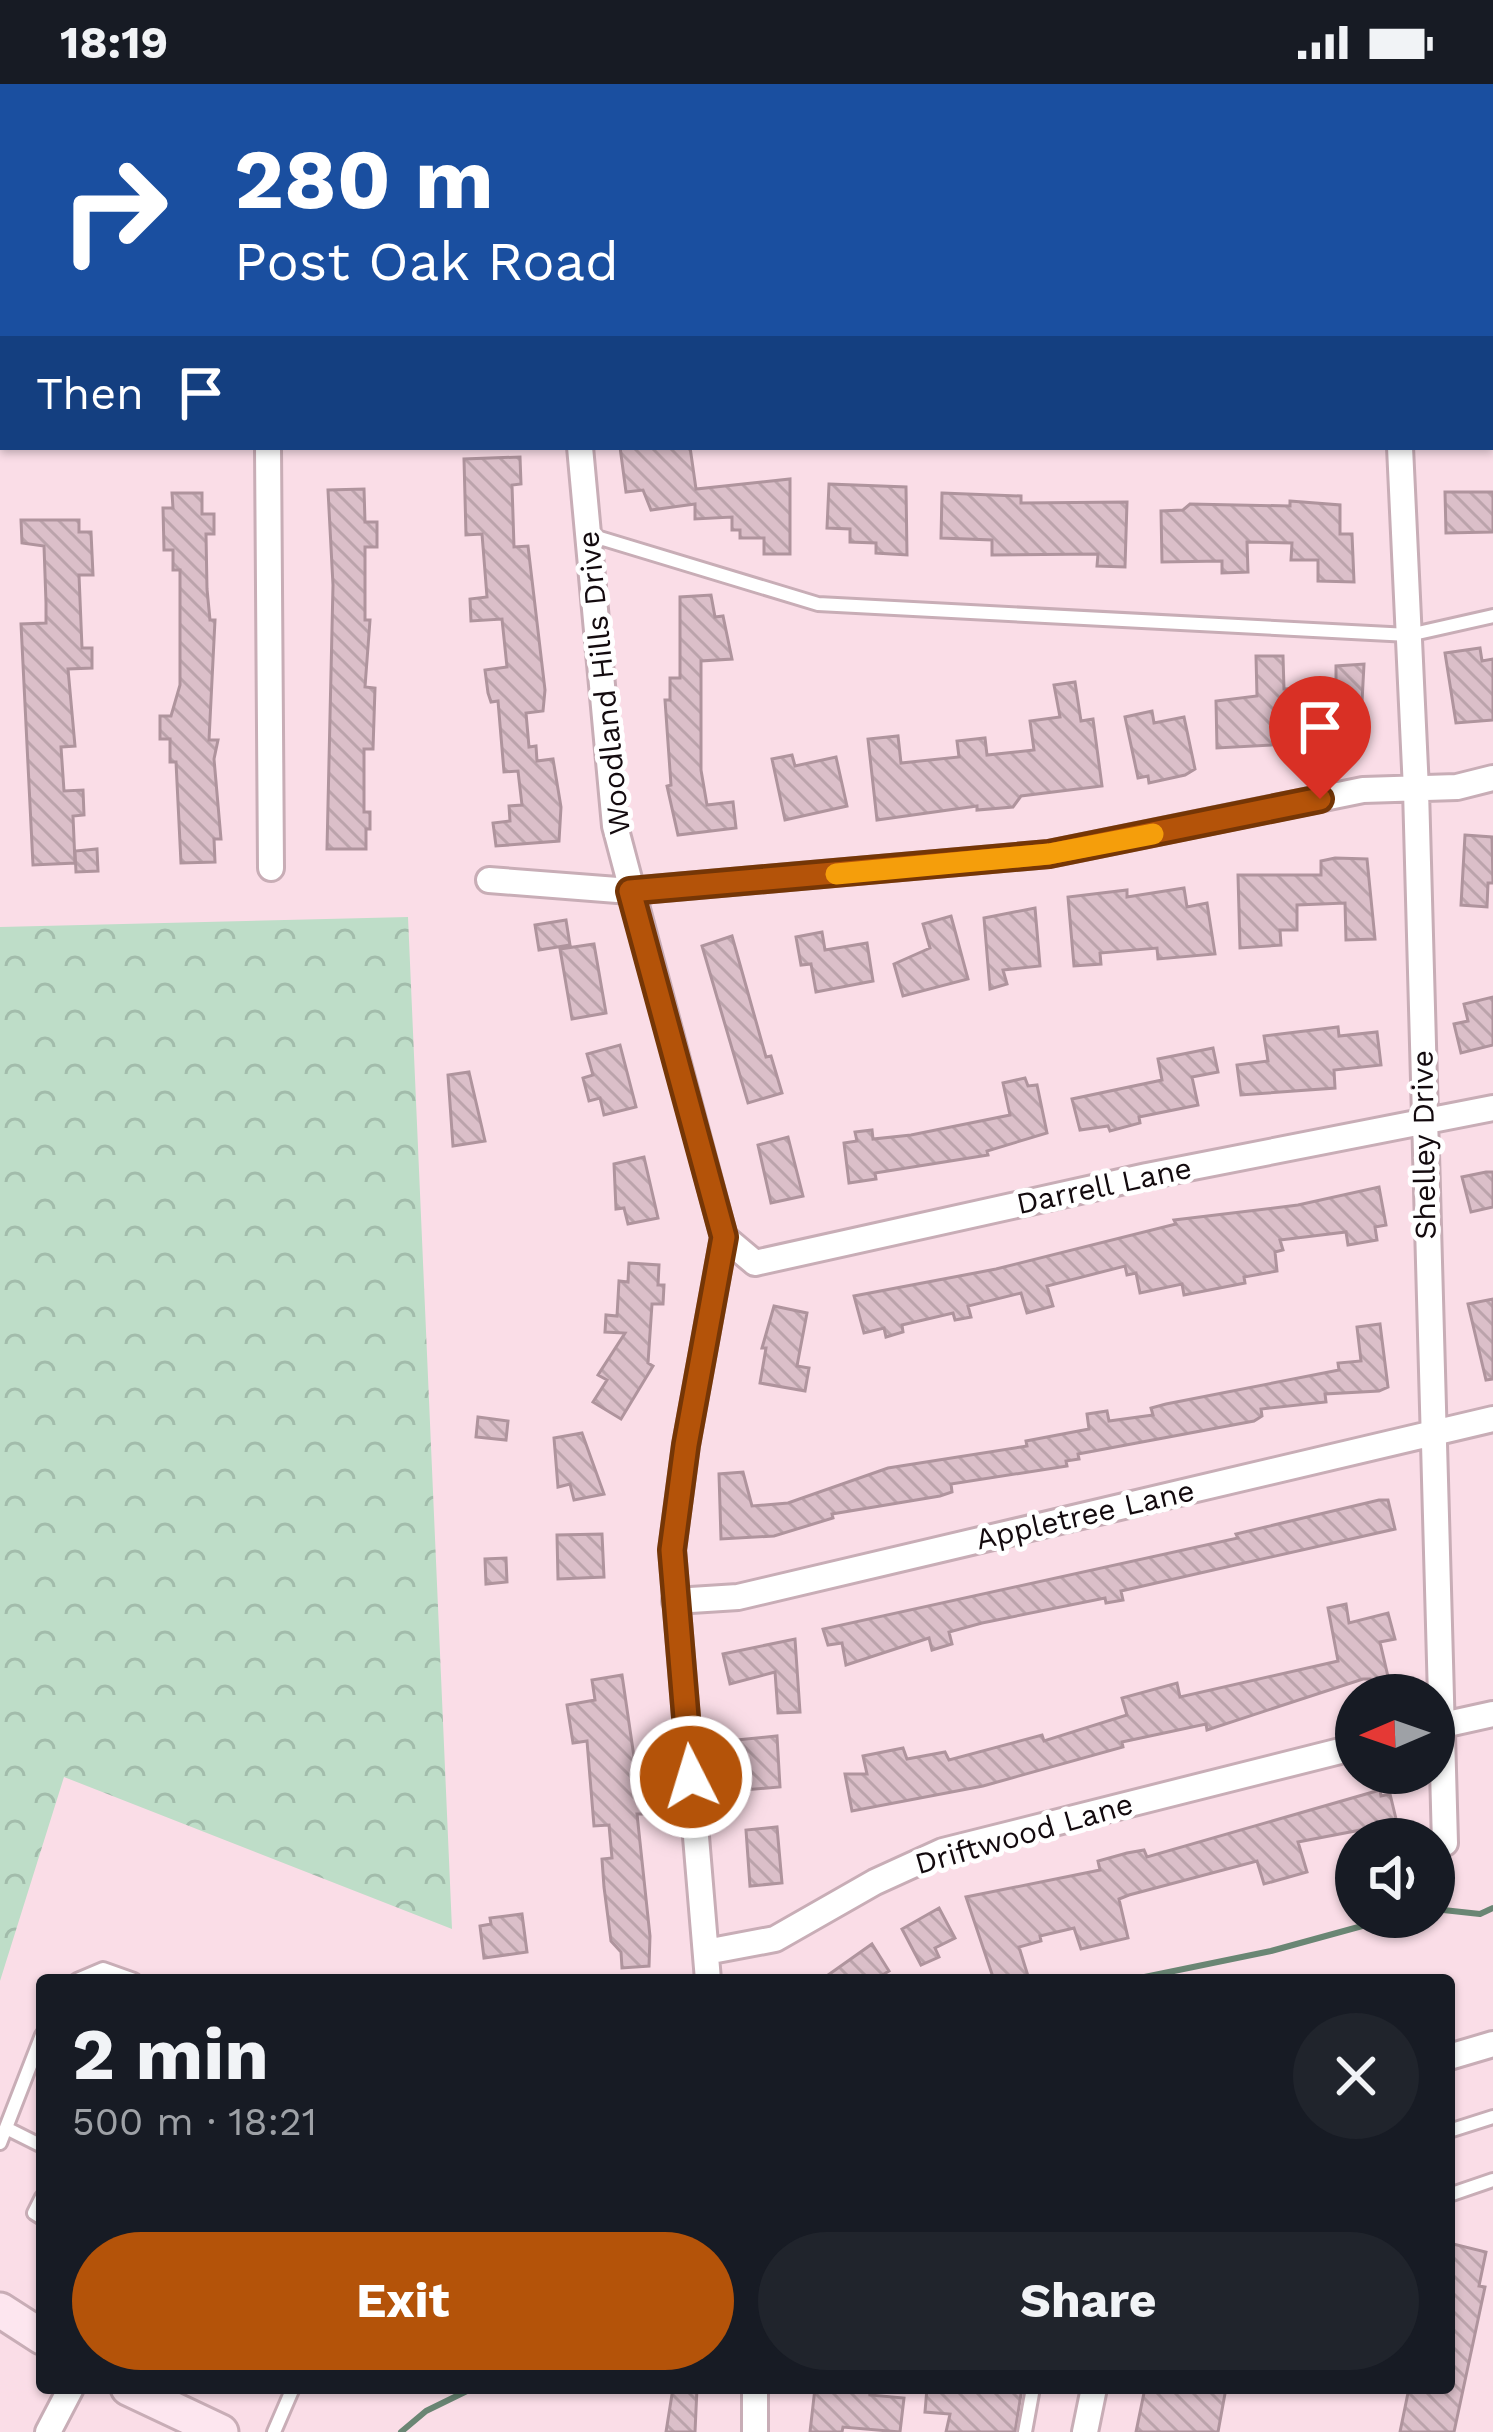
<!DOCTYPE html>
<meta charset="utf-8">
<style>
body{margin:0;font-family:"Work Sans",sans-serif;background:#20242c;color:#f1f3f6;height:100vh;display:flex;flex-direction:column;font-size:45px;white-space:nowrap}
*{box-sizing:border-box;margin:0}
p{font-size:39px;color:#9ea1a6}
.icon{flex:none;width:66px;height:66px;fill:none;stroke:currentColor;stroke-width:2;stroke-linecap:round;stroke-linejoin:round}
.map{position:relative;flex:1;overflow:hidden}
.side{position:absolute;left:36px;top:1890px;width:1419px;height:420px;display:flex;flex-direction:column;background:#171b24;border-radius:12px;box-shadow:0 3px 9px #0004}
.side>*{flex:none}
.top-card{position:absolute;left:0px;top:0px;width:1494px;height:366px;box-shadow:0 3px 9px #0004;background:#1a4fa0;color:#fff;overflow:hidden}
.needle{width:78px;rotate:268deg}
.fabs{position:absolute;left:1335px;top:1590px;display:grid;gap:24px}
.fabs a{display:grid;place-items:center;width:120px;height:120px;border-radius:50%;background:#171b24;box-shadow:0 3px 9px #0004;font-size:60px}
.pin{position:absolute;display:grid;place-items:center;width:102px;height:102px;color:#fff;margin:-123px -51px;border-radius:50% 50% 50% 0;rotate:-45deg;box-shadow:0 0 12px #0007}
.pin .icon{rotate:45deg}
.me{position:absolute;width:132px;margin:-66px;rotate:355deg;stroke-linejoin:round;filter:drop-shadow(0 0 9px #0008)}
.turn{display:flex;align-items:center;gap:42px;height:252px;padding:0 36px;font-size:54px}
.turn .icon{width:156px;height:156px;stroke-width:2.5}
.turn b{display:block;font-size:84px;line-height:102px}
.then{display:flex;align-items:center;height:114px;padding:0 36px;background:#0003;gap:24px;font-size:45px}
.round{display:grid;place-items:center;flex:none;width:126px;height:126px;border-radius:63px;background:#20242c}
.summary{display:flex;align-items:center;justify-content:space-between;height:204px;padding:0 36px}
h1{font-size:72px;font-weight:700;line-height:90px}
.button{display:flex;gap:24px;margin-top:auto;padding:24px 36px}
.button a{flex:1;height:138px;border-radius:72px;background:#b45309;color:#fff;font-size:48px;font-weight:700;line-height:138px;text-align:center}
.button a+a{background:#20242c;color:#f1f3f6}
.status{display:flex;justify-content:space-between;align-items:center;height:84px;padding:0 60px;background:#171b24;direction:ltr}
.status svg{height:33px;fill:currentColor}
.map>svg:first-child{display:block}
.forest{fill:url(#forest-crowns)}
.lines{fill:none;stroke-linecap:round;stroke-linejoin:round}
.stream{stroke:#6a8674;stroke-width:6}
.building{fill:url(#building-back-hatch);stroke:#af949d;stroke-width:3}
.lane-casing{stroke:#c8adb6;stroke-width:18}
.street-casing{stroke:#c8adb6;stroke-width:30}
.secondary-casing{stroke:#c8adb6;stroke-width:39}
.lane{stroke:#fff;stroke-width:12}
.street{stroke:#fff;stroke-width:24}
.secondary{stroke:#fde6ef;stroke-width:33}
.route-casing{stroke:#753606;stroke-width:30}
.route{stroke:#b45309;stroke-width:21}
.slow{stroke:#f59e0b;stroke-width:21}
.labels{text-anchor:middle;stroke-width:10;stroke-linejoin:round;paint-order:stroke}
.street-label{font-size:30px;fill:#130a0e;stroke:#fff}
</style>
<div class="status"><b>18:19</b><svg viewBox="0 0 49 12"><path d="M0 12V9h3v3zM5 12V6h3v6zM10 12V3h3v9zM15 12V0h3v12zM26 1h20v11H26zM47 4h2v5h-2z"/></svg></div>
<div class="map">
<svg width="1493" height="2348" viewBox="0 0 1493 2348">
<defs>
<pattern id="forest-crowns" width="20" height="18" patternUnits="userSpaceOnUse" patternTransform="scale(3)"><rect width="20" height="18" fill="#beddc8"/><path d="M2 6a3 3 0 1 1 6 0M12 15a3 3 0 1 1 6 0" fill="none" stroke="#a2bcab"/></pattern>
<pattern id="building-back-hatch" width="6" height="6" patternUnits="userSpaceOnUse" patternTransform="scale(3)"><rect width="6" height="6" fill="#dbbfc9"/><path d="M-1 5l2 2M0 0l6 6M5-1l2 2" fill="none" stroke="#bba3ab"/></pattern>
</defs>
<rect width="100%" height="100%" fill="#fadde7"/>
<path class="forest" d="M408,833L452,1845L64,1693L0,1897V843Z"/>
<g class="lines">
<path class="stream" d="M1434,1825L1480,1830L1493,1824
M1130,1896L1271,1867L1395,1833
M401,2348L426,2327L473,2304"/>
</g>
<path class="building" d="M620,363H690L696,405L790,395V470H764V454H740V446H732V433L695,435V420L651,426L643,406L626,408Z
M520,373L521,400L512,401L514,463L528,462L545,606L543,627L526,629L529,663L536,662L537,677L553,675L561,723L559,757L496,762L493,739L510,737L509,722L522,721L518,687L504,688L498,617L491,618L488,609L485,586L507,583L502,535L471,537L470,515L487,513L482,450L466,451L464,375Z
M829,400L906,403L907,471L876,469V459L850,458V445L827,444Z
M364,405L365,438H377V463H365V536H370L365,603L375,604L373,665H364V728H370V745H366V765H327L333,501L328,406Z
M1445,408H1493V448L1446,449Z
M172,409H202V430H214V450H206L207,505L210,536H215L209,656H218L214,675L221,755H214L215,778L181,779L176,678H170V655H160V632H171L180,601V486H173V466H164L163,424H173Z
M942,409L1021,412V419L1127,418L1125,483L1097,482L1098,470L992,471V456L941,454Z
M1290,417L1340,421V450H1352L1354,498L1318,497V476H1291L1292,459L1247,458L1248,488L1222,489V477L1162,478L1161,427L1183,426L1190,420L1290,422Z
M21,436H79V448H91L93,491H79L82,564H92V584L68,585L75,662L61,663L64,707L83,706L84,731L73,732L75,779L33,781L21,540L46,539V519L44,462L22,459Z
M711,511L715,533L723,532L732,575L701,577V686L707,721L733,718L736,744L678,751L667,702L671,701L665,616H670V594H680V513Z
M1480,564L1482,577L1493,575V636L1456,639L1445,569Z
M1256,572H1283L1284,605L1336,603V582L1364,580L1360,656L1217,664L1216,617L1257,612Z
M1075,598L1081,637L1093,635L1102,702L1021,712L1013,723L977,726V722L877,736L868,655L898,652L901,679L959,673L957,657L985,654L987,671L1034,666L1030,637L1060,633L1054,601Z
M1152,627L1154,639L1184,633L1195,685L1185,691L1149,699L1148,692L1138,694L1125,633Z
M792,671L795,682L836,673L847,722L785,736L772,675Z
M1465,751L1492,753L1493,799H1488L1487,823L1461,821Z
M97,765L98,787L76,788L75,767Z
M1335,774L1367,775L1375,855L1346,856L1345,819L1297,821V846H1280L1281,861L1240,864L1238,791H1321V777Z
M1184,804L1187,823L1207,819L1215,870L1158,875L1157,864L1100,869L1101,880L1074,882L1068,813L1127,806V813Z
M1035,824L1040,882L1003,886L1007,900L990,905L984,834Z
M951,832L968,895L903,912L894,880L930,864L923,840Z
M566,836L570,861L539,866L535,841Z
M822,848L825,866L867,859L873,897L816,908L811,880L801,881L796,853Z
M732,852L766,973L771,972L782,1009L748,1019L702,862Z
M594,860L606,929L572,935L560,865Z
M1493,913V961L1461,969L1454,940L1468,937L1464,920Z
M1338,943L1339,952L1377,948L1381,981L1334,986L1335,1004L1241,1011L1237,981L1268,977L1264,952Z
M620,961L636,1023L604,1031L600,1014L589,1017L583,994L593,991L587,970Z
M1213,964L1218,988L1192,993L1198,1021L1139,1033L1140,1039L1110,1047L1108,1042L1080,1046L1072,1015L1162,996L1158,975Z
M469,988L485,1057L453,1062L448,991Z
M1025,994L1028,1002L1037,1001L1047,1049L987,1067L988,1071L875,1089L876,1095L849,1099L844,1059L857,1057L855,1048L872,1046L873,1055L911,1051L1010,1031L1003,999Z
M788,1053L803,1112L771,1119L758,1061Z
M644,1073L658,1134L628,1140L624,1124L616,1125L614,1080Z
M1486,1088H1493V1123L1471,1128L1462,1093Z
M1379,1103L1386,1141L1375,1143L1377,1156L1348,1161L1346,1148L1280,1156L1283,1166L1275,1168L1277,1187L1244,1193L1245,1199L1184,1211L1182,1200L1140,1209L1136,1189L1127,1191L1125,1182L1047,1202L1053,1222L1027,1229L1021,1209L968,1222L971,1233L955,1236L953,1229L902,1241L903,1248L886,1253L884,1244L864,1249L854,1212L996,1185L1176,1140L1174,1136L1298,1121Z
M629,1179L659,1181L658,1201H664L663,1220H652L648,1279L653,1282L621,1335L593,1318L607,1296L598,1291L625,1249L605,1248L606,1231L617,1232L619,1197L628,1198Z
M1493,1215V1295L1486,1296L1468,1220Z
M774,1222L807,1229L797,1282L809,1284L805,1307L760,1299L766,1264H762Z
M1380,1240L1388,1303L1379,1307L1325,1310L1326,1318L1261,1325L1262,1332L1254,1337L1078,1370L1079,1375L1066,1377L1067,1382L951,1400L952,1408L940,1412L832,1430L833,1434L774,1452L721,1455L719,1390L743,1388L752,1422L788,1419L888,1384L1027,1362L1026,1357L1089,1345L1087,1330L1107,1327L1109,1337L1153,1331L1151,1324L1166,1320L1339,1286L1338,1279L1361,1277L1357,1243Z
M478,1333L508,1337L506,1356L476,1353Z
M582,1349L604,1410L574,1416L570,1400L558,1403L554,1354Z
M1379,1416H1388L1395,1445L1121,1507L1123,1516L1106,1519L1105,1514L982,1539L949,1548L952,1560L932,1566L929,1554L846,1581L842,1559L828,1561L823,1545L1238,1454L1236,1450Z
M602,1450L604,1493L558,1495L557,1451Z
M506,1474L507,1498L486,1500L485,1475Z
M1346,1520L1349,1539L1388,1529L1395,1555L1380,1558L1389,1597L1371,1602L1370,1595H1363L1207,1646L1206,1640L1122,1658L1123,1663L983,1702L852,1727L845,1690H867L863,1672L903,1664L907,1675L945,1668L949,1676L1042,1651L1044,1657L1127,1631L1122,1614L1177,1599L1180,1613L1338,1577L1328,1524Z
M795,1555L800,1628L778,1629L775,1588L730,1600L723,1570Z
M622,1591L639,1707L645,1706L647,1730H637L650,1852L649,1882L622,1884L621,1868L611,1857L604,1803L602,1775L612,1774L609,1741L594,1742L587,1657L573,1659L567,1621L595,1616L592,1596Z
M777,1652L780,1703L744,1706L736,1656Z
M1380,1706L1381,1712L1390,1710L1397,1739L1298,1758L1307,1788L1264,1800L1257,1777L1129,1811L1119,1815L1128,1854L1081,1865L1074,1844L1040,1852L1041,1857L1019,1863L1028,1892L994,1896L966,1813L1100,1786L1098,1777L1127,1769L1144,1766L1147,1773Z
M777,1743L782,1799L750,1802L746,1746Z
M939,1824L955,1854L935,1864L939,1873L921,1881L902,1845Z
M522,1830L527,1868L484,1874L480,1842L491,1840L490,1834Z
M872,1860L889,1887L874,1896H821Z
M1449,2159L1486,2168L1479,2202L1485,2203L1454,2348H1400L1409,2304H1449Z
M673,2304H697L695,2348H666Z
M815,2304H871L870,2311L904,2314L900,2348L843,2343L842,2348H810Z
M927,2304H1022L1015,2348H946L950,2330L925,2328Z
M1145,2304H1226L1218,2348H1136Z"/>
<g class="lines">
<g class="lane-casing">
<path id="lane" d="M1491,135L1493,134
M590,451L818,520L1409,551L1493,532
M77,1896L103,1885L134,1896
M6,2044L42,2062
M1449,2047L1493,2033
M0,2059L42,1951
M1449,2111L1493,2096
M42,2113L34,2129L42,2134
M274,2348L293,2304
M1025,2348L1033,2304"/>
</g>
<g class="street-casing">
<path id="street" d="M555,0V3
M1393,0V3
M6,3L42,0
M0,266H3
M1491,340H1493
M268,363L271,784
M580,363L615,742L724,1153L686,1361L672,1466L708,1896
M1400,363L1416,706L1445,1759
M489,796L630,807L1049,770L1363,706L1457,703L1493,694
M724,1153L755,1179L1147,1092L1493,1024
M675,1517L738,1513L1493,1335
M1434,1643L1493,1630
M706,1868L775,1855L875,1798L943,1767L1356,1663
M1449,1973L1493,1960
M755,2304V2348
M48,2348L71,2304
M1085,2348L1094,2304"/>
</g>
<g class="secondary-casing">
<path id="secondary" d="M0,2226L42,2253
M128,2304L221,2348"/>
</g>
<use href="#lane" class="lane"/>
<use href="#street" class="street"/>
<use href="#secondary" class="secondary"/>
</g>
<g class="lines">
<g class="route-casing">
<path id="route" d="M691,1693L672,1466L686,1361L724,1153L630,807L1049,770L1320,715"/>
</g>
<use href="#route" class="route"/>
<path class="slow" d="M836,790L1049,770L1153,750"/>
</g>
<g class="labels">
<g class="street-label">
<text transform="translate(604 599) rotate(-96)" y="10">Woodland Hills Drive</text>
<text transform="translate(1424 1061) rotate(-91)" y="10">Shelley Drive</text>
<text transform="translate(1104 1102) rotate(-12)" y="10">Darrell Lane</text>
<text transform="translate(1085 1431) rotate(-13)" y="10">Appletree Lane</text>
<text transform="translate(1024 1750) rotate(-16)" y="10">Driftwood Lane</text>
</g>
</g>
</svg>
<div class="fabs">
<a><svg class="needle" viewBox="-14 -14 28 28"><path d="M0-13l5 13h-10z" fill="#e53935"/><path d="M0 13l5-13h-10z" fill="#9ea1a6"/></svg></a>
<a><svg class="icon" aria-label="sound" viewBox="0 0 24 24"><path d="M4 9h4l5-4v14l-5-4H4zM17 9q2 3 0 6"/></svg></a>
</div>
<div class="pin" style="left:1320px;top:715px;background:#d93025"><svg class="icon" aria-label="arrive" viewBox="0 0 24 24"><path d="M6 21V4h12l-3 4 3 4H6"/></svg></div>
<svg class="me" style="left:691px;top:1693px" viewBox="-20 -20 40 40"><circle r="17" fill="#b45309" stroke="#fff" stroke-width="3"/><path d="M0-11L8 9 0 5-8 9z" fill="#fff"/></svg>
<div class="top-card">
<div class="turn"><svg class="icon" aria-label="right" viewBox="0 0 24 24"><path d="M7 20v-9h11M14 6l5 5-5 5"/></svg><div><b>280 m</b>Post Oak Road</div></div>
<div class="then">Then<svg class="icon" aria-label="arrive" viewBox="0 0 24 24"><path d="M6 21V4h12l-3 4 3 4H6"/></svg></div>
</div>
<section class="side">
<div class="summary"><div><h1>2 min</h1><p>500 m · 18:21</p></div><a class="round"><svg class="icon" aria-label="close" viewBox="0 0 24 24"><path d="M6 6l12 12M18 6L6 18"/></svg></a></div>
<div class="button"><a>Exit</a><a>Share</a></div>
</section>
</div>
